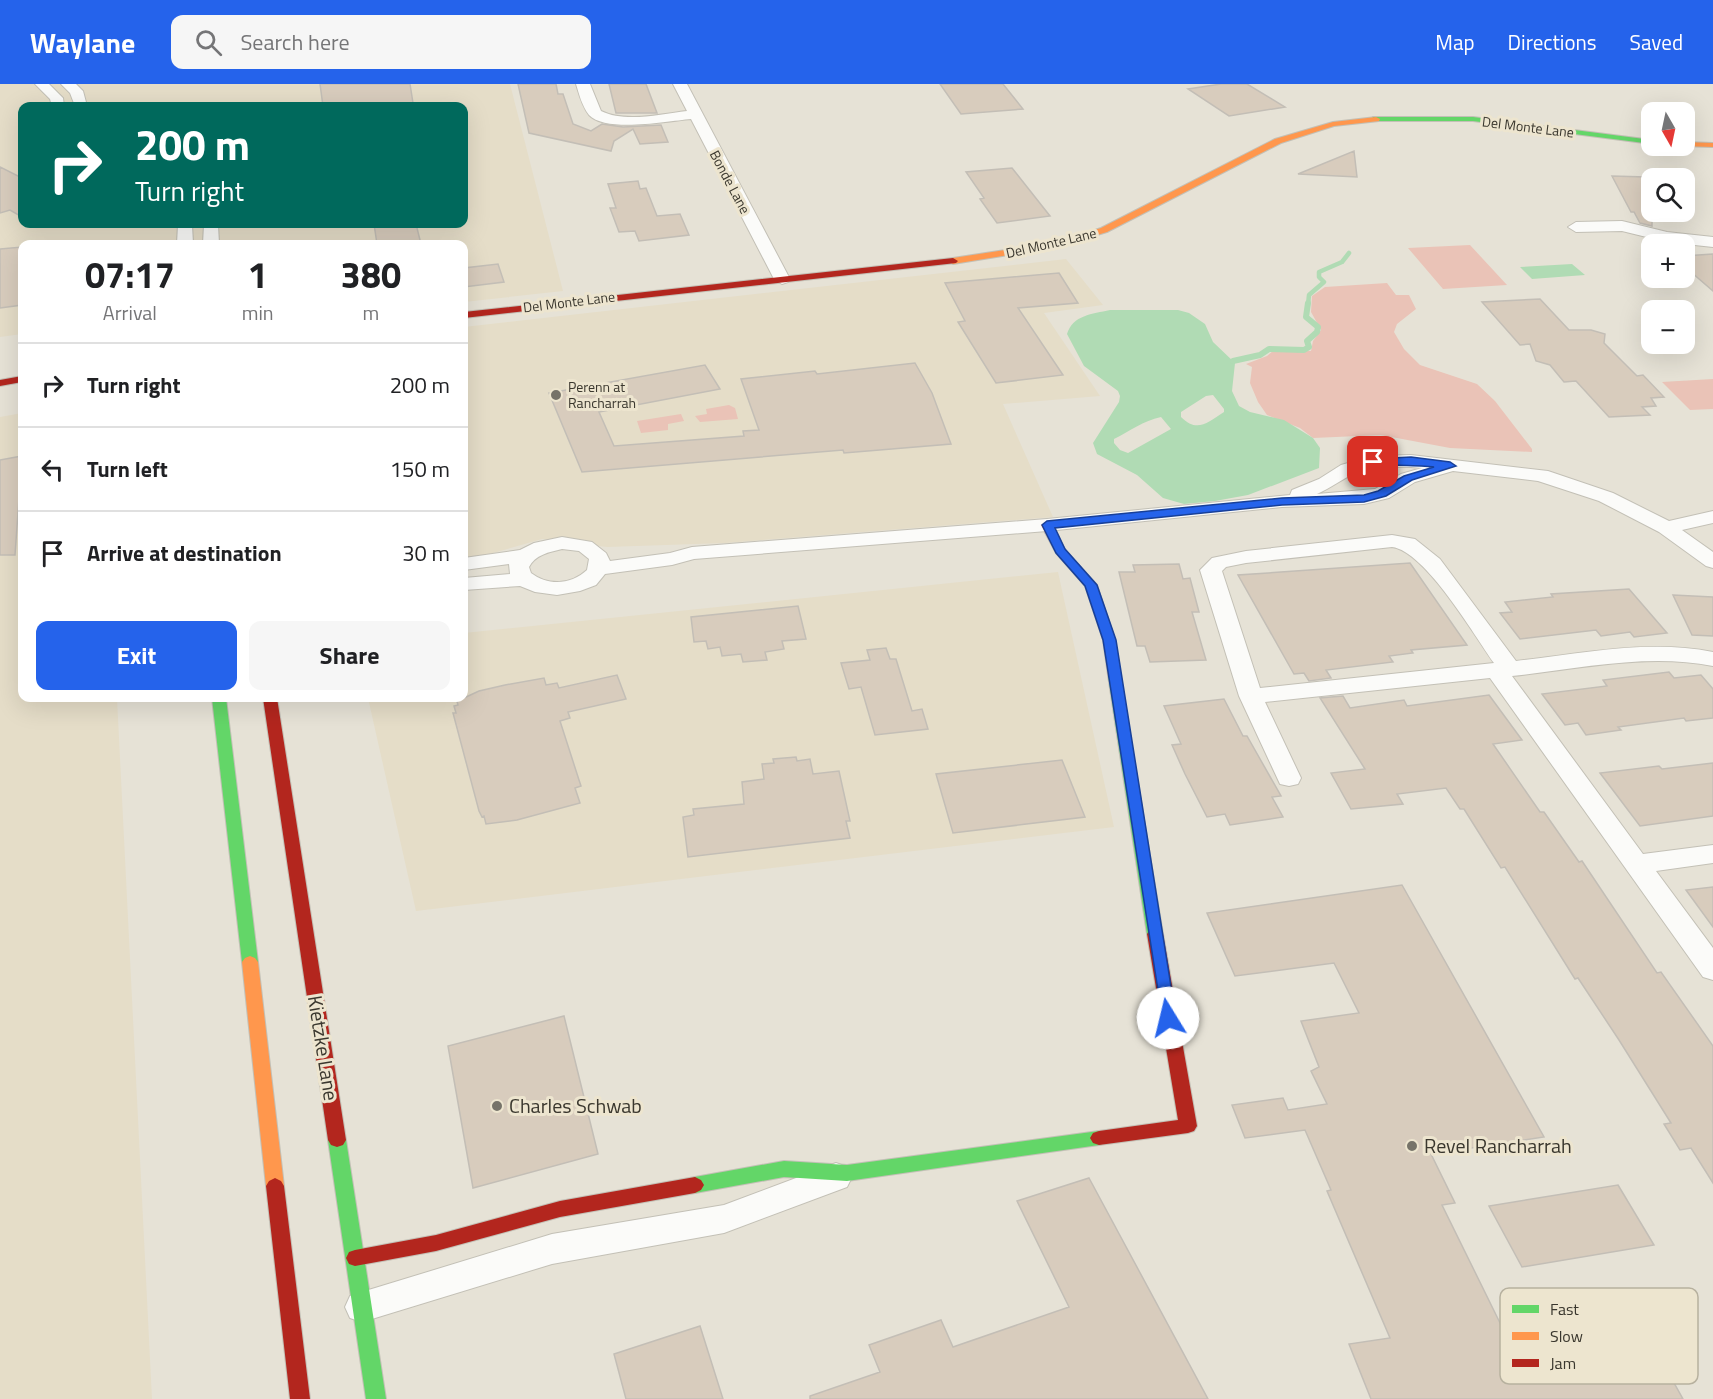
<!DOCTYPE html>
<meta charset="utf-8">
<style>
body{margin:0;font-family:"Titillium Web",sans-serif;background:#f6f6f6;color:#202124;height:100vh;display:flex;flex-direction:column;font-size:22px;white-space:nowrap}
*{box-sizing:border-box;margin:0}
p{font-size:20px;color:#757577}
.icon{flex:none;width:33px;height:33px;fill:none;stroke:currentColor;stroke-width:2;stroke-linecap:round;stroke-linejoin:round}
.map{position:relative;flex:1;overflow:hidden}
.sheet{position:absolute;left:18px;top:156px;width:450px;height:462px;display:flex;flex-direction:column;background:#fff;border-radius:12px;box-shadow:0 6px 24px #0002}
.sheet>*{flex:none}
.guide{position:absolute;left:18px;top:18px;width:450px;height:126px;border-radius:12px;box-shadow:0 6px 24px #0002;background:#00695c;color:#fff;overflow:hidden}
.needle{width:39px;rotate:171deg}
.buttons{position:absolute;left:1641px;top:18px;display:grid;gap:12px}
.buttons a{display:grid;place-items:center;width:54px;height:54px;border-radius:12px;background:#fff;box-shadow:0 6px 24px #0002;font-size:30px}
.pin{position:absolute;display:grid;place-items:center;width:51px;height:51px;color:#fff;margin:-26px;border-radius:12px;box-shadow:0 3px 9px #0006}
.me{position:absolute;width:66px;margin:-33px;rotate:351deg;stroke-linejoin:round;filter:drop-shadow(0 0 4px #0008)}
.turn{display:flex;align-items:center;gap:21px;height:126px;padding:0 18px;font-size:27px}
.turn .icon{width:78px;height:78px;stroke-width:2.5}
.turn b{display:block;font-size:42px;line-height:51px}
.eta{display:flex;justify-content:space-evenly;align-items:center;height:102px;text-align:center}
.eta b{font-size:36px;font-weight:700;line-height:42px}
.cta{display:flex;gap:12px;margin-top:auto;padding:12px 18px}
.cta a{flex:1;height:69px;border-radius:12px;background:#2563eb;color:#fff;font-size:24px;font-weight:700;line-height:69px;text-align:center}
.cta a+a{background:#f6f6f6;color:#202124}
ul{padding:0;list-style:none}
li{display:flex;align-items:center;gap:18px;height:84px;padding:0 18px;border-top:2px solid #e0e0e0}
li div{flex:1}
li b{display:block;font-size:22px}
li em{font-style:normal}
header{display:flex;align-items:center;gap:36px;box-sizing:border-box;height:84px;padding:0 30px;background:#2563eb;color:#fff}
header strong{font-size:28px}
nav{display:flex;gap:33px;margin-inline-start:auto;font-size:21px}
.search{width:420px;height:54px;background:#f6f6f6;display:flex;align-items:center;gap:15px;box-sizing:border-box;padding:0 21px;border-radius:12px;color:#757577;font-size:22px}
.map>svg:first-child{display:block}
.built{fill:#e5ddc8;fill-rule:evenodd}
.green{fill:#eac3b7}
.water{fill:#b0dbb4;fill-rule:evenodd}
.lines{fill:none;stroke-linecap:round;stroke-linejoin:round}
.stream-far1{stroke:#b0dbb4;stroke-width:4.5}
.stream{stroke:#b0dbb4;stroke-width:6}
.building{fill:#d8ccbd;stroke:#c3beb6;stroke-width:1.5}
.street-casing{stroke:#c3c0b6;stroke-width:2}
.fast-casing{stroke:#c3c0b6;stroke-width:2}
.slow-casing{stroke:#c3c0b6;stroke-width:2}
.jam-casing{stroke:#c3c0b6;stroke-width:2}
.street{fill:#fbfbf9;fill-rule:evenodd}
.fast{fill:#63d668;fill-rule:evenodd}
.slow{fill:#ff974d;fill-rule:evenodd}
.jam{fill:#b3261e;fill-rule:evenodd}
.route{fill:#2563eb;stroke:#184099;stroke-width:1.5}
.poi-dot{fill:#767369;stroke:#ede5cf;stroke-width:2}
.labels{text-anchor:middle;stroke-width:6;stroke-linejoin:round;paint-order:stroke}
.far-street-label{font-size:14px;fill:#3a372e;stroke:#ede5cf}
.far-poi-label{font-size:14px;fill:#3a372e;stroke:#ede5cf;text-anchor:start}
.near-street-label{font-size:20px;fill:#3a372e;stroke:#ede5cf}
.near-poi-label{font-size:20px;fill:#3a372e;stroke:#ede5cf;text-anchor:start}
.key{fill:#ede5cf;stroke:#b7b19f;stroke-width:1.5}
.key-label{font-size:16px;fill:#3a372e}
</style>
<header>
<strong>Waylane</strong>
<div class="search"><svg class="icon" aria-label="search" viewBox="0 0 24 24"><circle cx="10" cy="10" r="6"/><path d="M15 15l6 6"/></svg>Search here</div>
<nav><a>Map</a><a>Directions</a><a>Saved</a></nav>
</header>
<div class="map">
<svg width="1713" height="1315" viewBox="0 0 1713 1315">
<rect width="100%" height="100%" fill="#e6e2d6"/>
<path class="built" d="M0,0H510L563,207L464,218V160H22V250L0,253ZM22,22H464V140H22Z
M1066,175L1103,221L1044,229L1100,312L1003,320L1053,433L725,459L607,463L542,455L486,471L464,475V243Z
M22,329V614H117L152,1315H0V333Z
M1058,488L1114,743L416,827L368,614H464V549Z"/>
<path class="green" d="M1470,161L1507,201L1443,205L1408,164Z
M1387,199L1396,211H1409L1416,225L1397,240L1394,248L1404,265L1420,281L1477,300L1495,317L1532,365V368L1450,364L1381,351L1313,354L1300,344L1267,331L1258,318L1250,299L1252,283L1246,280L1267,272L1274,266L1311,267L1313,257L1321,246L1311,228L1312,212L1325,203Z
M1713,295V325L1690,326L1662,298Z
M729,321L735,324L738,335L700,338L695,332L707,330L706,325Z
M681,330L684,337L668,340V346L641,349L637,337Z"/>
<path class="water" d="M1572,180L1585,191L1532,195L1520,183Z
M1110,226H1178L1189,229L1205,240L1213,258L1235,279L1232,307L1239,322L1250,328L1284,336L1313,354L1320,364L1319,384L1248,411L1215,417L1184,420L1163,414L1137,391L1097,370L1093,359L1119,318L1120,312L1118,307L1084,282L1067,250C1073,231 1092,230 1110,226ZM1213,311L1224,325V328C1207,339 1197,349 1181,333V328L1206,312ZM1161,333L1171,345L1128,369L1120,366L1114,359V355C1130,347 1143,337 1161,333Z"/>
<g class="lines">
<path class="stream-far1" d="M1308,221L1309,211L1324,198L1319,193V188L1342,178L1349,169"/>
<path class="stream" d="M1233,277L1260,271L1269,265L1304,266L1309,263L1307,257L1317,248L1318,243L1306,233L1308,219"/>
</g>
<path class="building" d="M320,0H410L413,19L377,22H323Z
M518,0H556L558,10H563L573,40L591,47L602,40L623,43L661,41L668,58L640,60L633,45L614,57L611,67L529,49Z
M609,0H646L657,29H616Z
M940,0H1003L1023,25L961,30Z
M1221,0H1247L1285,23L1229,32L1188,5Z
M1354,67L1357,93L1298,90Z
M0,83L22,94V133L10,126L0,129Z
M1012,84L1050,132L997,139L980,115L984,114L966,88Z
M1612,92L1646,93L1652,103V142L1640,139L1634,128H1631Z
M638,97L640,105L646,104L657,132L680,130L689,151L639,157L635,147L619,148L610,124H616L608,100Z
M374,140H416L421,160H377Z
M22,163V221L0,224V165Z
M1713,170V207L1684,182V172Z
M498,180L504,198L464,203V184Z
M1059,189L1078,219L1018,224L1063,291L996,299L958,238L965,237L945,199Z
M1540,215L1569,246H1591L1605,250L1604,259L1637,292L1643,291L1664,313L1651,314L1656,322L1642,323L1650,331L1609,333L1576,297L1564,298L1550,281L1536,277L1530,260L1520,261L1482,218Z
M915,279L932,309L951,360L844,369L843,366L582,388L549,309L705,281L720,305L599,328L614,362L744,352L743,347L759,346L741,295L815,287L817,290Z
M22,372L15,471H0V376Z
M1410,479L1467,561L1411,566L1413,569L1389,572L1393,578L1326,586L1331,594L1309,597L1304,589L1294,590L1238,491Z
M1179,480L1183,495L1190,494L1199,528H1192L1206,576L1150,578L1145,562H1137L1119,488H1135L1133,481Z
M1629,505L1667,549L1634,553L1630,548L1601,552L1596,546L1520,555L1500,529L1512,528L1505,518L1553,513L1551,510Z
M1673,511L1713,513V552L1692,551Z
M798,522L806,555L782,557L784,565L765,568L767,576L743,578L741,570L722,572L720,563L708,565L706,557L694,558L691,533Z
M886,564L890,575H896L912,627L922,625L928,645L875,651L861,603L849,605L841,579L870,576L867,566Z
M1669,588L1674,594L1701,591L1713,605V634L1686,637L1684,634L1618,643L1621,646L1586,651L1578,639L1565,641L1542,610L1607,602L1603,596Z
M617,591L626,615L568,628L570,634L560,637L579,696L581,702L575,704L580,719L517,736L486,740L484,732L482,733L479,727L453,629H456L454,622L458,621L456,614H464L479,607L505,601L544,594L546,601L557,599L559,604Z
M1489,611L1522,656L1493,660L1540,728H1544L1579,778L1582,777L1657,889L1661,888L1713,962V1099L1691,1064L1680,1066L1664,1040L1671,1039L1619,956L1578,894L1575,895L1505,783L1501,784L1464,725H1460L1446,704L1397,710L1403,720L1351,725L1331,689L1365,685L1320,614L1343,612L1350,624L1404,616L1407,622Z
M1224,615L1243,652H1247L1281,712L1272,713L1283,733L1230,741L1225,730L1207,733L1185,690L1172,661L1181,660L1164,622Z
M796,673L797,677L810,675L813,690L839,687L850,737H846L850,754L688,773L683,733L694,731L693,725L744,720L742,698L764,695L762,680L774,679L773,675Z
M1062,676L1085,733L953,749L936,690Z
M1713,679V732L1640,742L1600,689L1659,682L1662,685Z
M1402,801L1544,1053L1431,1070L1455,1119L1442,1121L1502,1243L1631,1222L1683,1315H1371L1349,1260L1390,1254L1327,1107L1331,1106L1305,1046L1245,1054L1232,1021L1283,1014L1288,1026L1327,1020L1311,987L1319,983L1301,937L1359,929L1334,879L1235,892L1207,829Z
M1713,803V843L1686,806Z
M564,932L598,1070L473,1104L448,962Z
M1089,1094L1208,1315H810V1312L880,1288L869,1261L941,1236L953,1263L1069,1223L1017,1117Z
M1618,1101L1654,1161L1522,1183L1489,1122Z
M700,1242L723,1315H626L614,1270Z"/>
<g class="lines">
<g class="street-casing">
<path id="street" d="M35,0H49L63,14L64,22H52L50,15Z
M61,0H76L83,7L87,22H75L70,9Z
M576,0H590L601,27C625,39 661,30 687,27L673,0H687L790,195L788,198L782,200L774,195L691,35C668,37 606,49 589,31C582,22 579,10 576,0Z
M1622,137L1667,148L1713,153V163L1667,158L1622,147L1576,148L1568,143L1576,138Z
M178,140H192L193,160H177Z
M204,140H218L219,160H203Z
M1411,371L1548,387L1613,409L1669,437L1713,427V439L1682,446L1713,468V484L1706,482L1659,448L1599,417L1538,397L1453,387L1415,398L1389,414L1364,420L1282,423L1047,447L694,475L672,481L605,490L596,501L580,507L557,511L535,508L520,502L464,506V494L510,490L509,480L464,486V474L520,466L534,459L562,453L592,458L606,469L610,477L670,469L692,463L1047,435L1290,411L1292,406L1319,395L1341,381L1373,372ZM1411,383L1422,384L1401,390L1375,405L1317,410C1331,404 1342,395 1355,389C1372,381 1393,383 1411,383ZM562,465L579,467L589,475L587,486C571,501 548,502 531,489L529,483C535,471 549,468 562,465Z
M1392,451L1415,455L1440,475L1516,577C1581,570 1648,555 1713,568V582C1647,569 1578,585 1512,592L1643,770L1713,761V779L1656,787L1713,864V896L1703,893L1490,594L1265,618L1301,694L1298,700L1289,702L1280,700L1239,612L1200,486L1212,474L1246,467ZM1392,463C1425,467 1474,551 1494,579L1260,604L1222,487L1226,483L1246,479Z
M836,1079L847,1083L852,1093L847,1103L724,1149L552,1180L362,1238L350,1234L345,1223L350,1212L362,1208L552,1150L724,1121Z"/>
</g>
<g class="fast-casing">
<path id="fast" d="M1373,33H1473L1652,56V60L1473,37H1376L1372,35Z
M1114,587L1120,591L1163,850L1160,854L1155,856L1150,854L1147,850L1108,591Z
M212,614H226L258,878L255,882L250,884L245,882L242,878Z
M1099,1047L1105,1049L1108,1054L1105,1059L1099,1061L847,1097L784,1093L695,1109L689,1106L686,1101L689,1096L695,1093L784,1077L847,1081Z
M337,1049L343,1051L346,1056L386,1315H366L328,1056L331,1051Z"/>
</g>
<g class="slow-casing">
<path id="slow" d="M1376,33L1380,35L1379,37L1334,42L1281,59L1107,148L1058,163L953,180L948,177L953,174L1057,158L1101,144L1275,55L1333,38Z
M1684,58L1713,59V63L1681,62H1684Z
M1047,438L1053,441L1065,466L1097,501L1115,556L1120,591L1119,594H1109L1108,591L1103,556L1085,502L1056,469L1041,441Z
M250,872L255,874L258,878L284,1102L281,1107L275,1110L269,1107L266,1102L242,878L245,874Z"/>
</g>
<g class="jam-casing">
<path id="jam" d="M953,174L958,177L956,179L464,234V228Z
M22,292V298L0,302V296Z
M263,614H277L346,1056L343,1061L337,1063L331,1061L328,1056Z
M1155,844L1160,846L1163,850L1197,1042L1194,1047L1188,1049L1099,1061L1093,1059L1090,1054L1093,1049L1099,1047L1178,1036L1147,850L1150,846Z
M695,1093L701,1096L704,1101L701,1106L695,1109L560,1133L436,1167L355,1182L349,1180L346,1174L349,1168L355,1166L436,1151L560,1117Z
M275,1094L281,1097L284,1102L310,1315H290L266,1102L269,1097Z"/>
</g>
<use href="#street" class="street"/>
<use href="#fast" class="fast"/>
<use href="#slow" class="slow"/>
<use href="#jam" class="jam"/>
</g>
<path class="route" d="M1411,373L1450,378L1456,382L1412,396L1386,412L1364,418L1282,421L1055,444L1065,465L1097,501L1116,556L1176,934L1174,938L1168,940L1163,938L1103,556L1085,502L1056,469L1042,441L1047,437L1282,414L1364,411L1378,407L1404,392L1434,383C1422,381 1373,382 1368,378L1373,375Z"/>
<g class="poi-dot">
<circle cx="556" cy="311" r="6"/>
<circle cx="497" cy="1022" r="6"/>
<circle cx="1412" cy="1062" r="6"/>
</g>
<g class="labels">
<g class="far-street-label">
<text transform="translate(1528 43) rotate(7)" y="5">Del Monte Lane</text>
<text transform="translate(730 98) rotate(62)" y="5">Bonde Lane</text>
<text transform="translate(1051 159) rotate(-13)" y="5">Del Monte Lane</text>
<text transform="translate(569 218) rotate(-7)" y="5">Del Monte Lane</text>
</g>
<g class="far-poi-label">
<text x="568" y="308">Perenn at<tspan x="568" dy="16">Rancharrah</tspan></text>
</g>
<g class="near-street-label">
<text transform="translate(323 964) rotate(81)" y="7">Kietzke Lane</text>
</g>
<g class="near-poi-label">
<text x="509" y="1029">Charles Schwab</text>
<text x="1424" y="1069">Revel Rancharrah</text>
</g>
</g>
<rect x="1500" y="1204" width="198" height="96" rx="9" class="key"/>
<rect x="1512" y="1221" width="27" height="8" fill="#63d668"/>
<rect x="1512" y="1248" width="27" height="8" fill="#ff974d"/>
<rect x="1512" y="1275" width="27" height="8" fill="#b3261e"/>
<g class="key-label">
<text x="1550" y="1231">Fast</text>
<text x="1550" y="1258">Slow</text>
<text x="1550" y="1285">Jam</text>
</g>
</svg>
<div class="buttons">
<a><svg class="needle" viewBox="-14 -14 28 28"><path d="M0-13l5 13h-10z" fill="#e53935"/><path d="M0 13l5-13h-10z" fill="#757577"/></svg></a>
<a><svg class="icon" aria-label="search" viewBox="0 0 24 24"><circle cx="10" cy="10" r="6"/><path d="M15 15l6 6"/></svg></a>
<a>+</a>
<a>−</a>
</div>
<div class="pin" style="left:1373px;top:378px;background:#d93025"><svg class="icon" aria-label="arrive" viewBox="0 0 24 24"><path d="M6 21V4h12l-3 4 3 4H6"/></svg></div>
<svg class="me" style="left:1168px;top:934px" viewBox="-20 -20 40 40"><circle r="19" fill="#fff"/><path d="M0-13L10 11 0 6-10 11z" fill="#2563eb"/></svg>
<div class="guide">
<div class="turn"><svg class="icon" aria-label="right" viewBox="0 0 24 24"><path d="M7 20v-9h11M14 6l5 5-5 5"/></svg><div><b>200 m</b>Turn right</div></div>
</div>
<section class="sheet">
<div class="eta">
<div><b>07:17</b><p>Arrival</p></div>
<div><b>1</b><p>min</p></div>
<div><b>380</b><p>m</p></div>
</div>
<ul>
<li><svg class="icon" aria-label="right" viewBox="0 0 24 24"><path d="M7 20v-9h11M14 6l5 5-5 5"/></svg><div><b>Turn right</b></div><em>200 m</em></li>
<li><svg class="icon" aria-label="left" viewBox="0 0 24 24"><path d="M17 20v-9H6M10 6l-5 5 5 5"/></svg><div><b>Turn left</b></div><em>150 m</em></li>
<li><svg class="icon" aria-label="arrive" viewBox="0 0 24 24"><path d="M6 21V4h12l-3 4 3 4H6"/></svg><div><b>Arrive at destination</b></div><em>30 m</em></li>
</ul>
<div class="cta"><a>Exit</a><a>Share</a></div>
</section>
</div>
